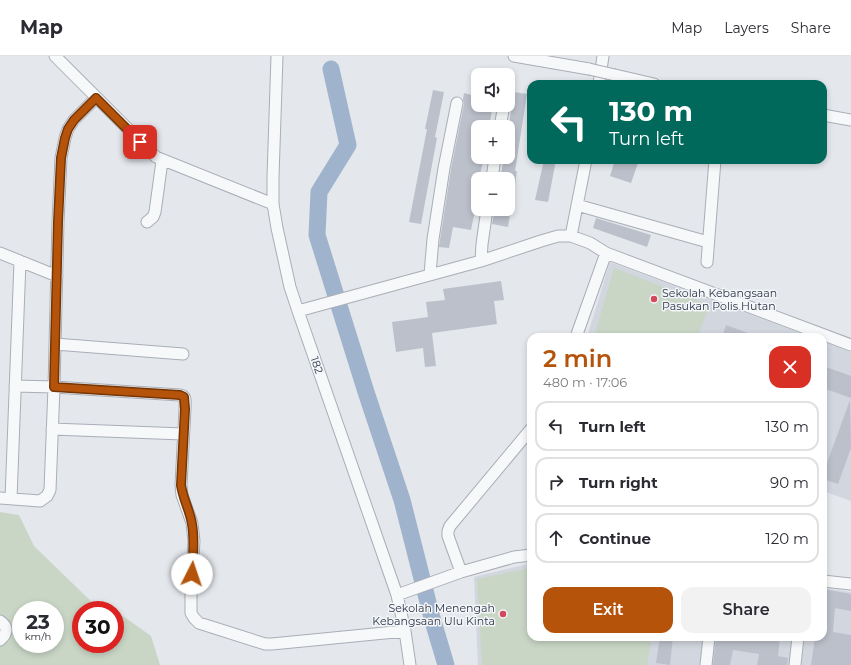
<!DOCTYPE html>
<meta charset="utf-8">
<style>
body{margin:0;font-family:Montserrat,sans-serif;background:#f2f2f3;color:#2b2b33;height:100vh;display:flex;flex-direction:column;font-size:15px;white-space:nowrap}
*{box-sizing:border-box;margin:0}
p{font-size:13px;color:#7c7c81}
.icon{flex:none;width:22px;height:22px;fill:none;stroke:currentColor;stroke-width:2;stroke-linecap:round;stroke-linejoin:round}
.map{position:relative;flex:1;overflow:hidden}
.panel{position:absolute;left:527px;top:277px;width:300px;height:308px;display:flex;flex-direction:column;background:#fff;border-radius:12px;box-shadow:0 2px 6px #0003}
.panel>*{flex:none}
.top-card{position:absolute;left:527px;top:24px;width:300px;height:84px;border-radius:12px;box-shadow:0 2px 6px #0003;background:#00695c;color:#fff;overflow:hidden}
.tools{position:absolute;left:471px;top:12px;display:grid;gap:8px}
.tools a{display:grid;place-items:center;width:44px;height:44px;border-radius:8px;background:#fff;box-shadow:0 2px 6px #0003;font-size:20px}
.speed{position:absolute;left:12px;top:545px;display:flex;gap:8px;font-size:20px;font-weight:700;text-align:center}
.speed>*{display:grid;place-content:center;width:52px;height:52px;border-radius:50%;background:#fff;box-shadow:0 2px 6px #0003;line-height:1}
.speed small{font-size:10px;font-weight:400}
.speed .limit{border:6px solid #d22;background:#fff;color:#111}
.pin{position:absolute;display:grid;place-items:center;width:34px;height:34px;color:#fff;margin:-17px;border-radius:8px;box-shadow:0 2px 6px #0006}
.me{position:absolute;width:44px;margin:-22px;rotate:4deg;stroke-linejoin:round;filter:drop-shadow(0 0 3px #0008)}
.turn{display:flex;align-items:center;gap:14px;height:84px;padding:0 16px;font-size:18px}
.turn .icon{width:52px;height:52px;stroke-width:2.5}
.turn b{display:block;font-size:28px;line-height:34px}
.round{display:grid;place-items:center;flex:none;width:42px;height:42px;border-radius:12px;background:#f2f2f3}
.overview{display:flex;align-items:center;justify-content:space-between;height:68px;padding:0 16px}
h1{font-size:24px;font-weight:600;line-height:30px;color:#b45309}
.button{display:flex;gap:8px;margin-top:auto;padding:8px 16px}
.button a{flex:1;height:46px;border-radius:12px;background:#b45309;color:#fff;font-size:16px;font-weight:600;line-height:46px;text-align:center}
.button a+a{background:#f2f2f3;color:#2b2b33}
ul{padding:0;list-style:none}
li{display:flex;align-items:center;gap:12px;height:50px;margin:0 8px 6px;padding:0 8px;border:2px solid #e1e1e2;border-radius:12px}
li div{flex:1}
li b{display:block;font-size:15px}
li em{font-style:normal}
header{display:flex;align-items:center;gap:24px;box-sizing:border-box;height:56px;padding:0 20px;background:#fff;border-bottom:1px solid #e1e1e2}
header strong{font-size:19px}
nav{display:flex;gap:22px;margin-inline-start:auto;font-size:14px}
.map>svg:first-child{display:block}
.built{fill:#d2d6de}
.green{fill:#c9d6c5;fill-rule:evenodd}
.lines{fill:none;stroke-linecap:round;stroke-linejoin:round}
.river{stroke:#9fb4cc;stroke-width:17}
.building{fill:#bbc0ca}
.minor-casing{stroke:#a9aeb7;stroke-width:13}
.minor{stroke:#f7f8fa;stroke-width:11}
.minor-bridge-casing{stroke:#a9aeb7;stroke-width:13;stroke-linecap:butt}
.minor-bridge{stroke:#f7f8fa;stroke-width:11}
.route-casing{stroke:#753606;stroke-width:10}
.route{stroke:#b45309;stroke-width:7}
.poi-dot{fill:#d1495b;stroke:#f4f6f9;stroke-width:1.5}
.labels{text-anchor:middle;stroke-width:3;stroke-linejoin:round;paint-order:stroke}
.poi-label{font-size:11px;fill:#2b3445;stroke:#f4f6f9;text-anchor:start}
.street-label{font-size:11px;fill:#2b3445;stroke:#f4f6f9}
</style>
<header>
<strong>Map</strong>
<nav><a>Map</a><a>Layers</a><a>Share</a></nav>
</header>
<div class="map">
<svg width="851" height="609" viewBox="0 0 851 609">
<rect width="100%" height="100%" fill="#e4e7ec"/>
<path class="built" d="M610,206L811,281H587Z
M823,285L851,296V445L823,435Z
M528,508H531V581H823V532L851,536V609H478L474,521Z"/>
<path class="green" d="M614,212L710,249L697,281H594Z
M0,456L19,459L34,490L100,554H81V588H115V557L120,558L151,580L160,609H0ZM21,554H55V588H21Z
M530,512H531V581H652L647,609H482L477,523Z"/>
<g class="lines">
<path class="river" d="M331,13L348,89L319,136L317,179L366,336L402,444L432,562L446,609"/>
</g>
<path class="building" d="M433,34L444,36L435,81L437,82L421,168L409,166L427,73H425Z
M514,36L527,38L515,115H517L512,147L508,146V123H500L504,101H508V74Z
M464,37L475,40L473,49H493L489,71H478V101H484L479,123H478V140L471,174L453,171L449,192L439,191L440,184L451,113L464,48L463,43Z
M544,104H556L548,146L535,144Z
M615,104H639L631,127L610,120Z
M495,153H511L508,171L492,168Z
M596,162L651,179L647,191L593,172Z
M501,225L504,244L494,245L497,268L432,277L436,310L425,311L423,292L396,296L392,266L428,261L426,246L445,244L443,233Z
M726,269L756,280V281H722Z
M823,310L851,320V342L823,332Z
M850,344L851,392L838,428L823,423V418Z
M823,533L851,538V555L835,552L833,576L851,579V609H811L815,581H823Z
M660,581H673L670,609L656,607Z
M716,581H780L778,600L788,602L787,609H757L759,598L733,594L730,609H713Z"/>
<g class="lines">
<g class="minor-casing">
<path id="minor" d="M55,0L156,101L273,148
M277,0L273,121V148L277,172L290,231L298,255L397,539L405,575L410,609
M514,0L589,13
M615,19L654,28
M599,28L603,0
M823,59L851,64
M500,71L504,49
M492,123L495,101
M577,149L708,186
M147,166L153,161L155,156L162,105
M571,180L586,104
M0,197L57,220
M481,205L482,188L487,153
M707,206L715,104
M430,218L433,183L444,112L457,47
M298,255L481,205L541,185L558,180H571L590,187L606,197L851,289
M576,281L606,197
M55,288L183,298
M15,330L54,331L180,339C187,340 185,347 185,353L181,429L182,439L192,467L194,485L191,533V557L194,562L199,567L265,588H272L405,575
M52,373L183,378
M0,442L40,445L47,440L50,434L54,331L58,166L61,102L65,82L68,73L74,64L96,42
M11,443L20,205
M461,516L448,480V475L450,470L531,373
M823,525L851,528
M397,539L461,516L514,501L531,499
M0,565C9,571 7,578 0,584
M706,609L709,581
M795,609L798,581"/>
</g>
<use href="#minor" class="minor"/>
<g class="minor-bridge-casing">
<path id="minor-bridge" d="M589,13L615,19"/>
</g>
<use href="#minor-bridge" class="minor-bridge"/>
</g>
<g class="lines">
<g class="route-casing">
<path id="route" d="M140,86L96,42L74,64L68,73L65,82L61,102L58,166L54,331L180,339L184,341L185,353L181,429C183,443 190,455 192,468C195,485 193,501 192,518"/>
</g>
<use href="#route" class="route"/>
</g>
<g class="poi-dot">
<circle cx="654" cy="243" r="4"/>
<circle cx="503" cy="558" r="4"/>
</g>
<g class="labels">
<g class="poi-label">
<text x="662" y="241">Sekolah Kebangsaan<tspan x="662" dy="13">Pasukan Polis Hutan</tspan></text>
<text x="495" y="556" text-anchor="end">Sekolah Menengah<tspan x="495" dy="13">Kebangsaan Ulu Kinta</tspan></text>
</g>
<g class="street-label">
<text transform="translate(317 309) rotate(71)" y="4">182</text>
</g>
</g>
</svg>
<div class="tools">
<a><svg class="icon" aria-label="sound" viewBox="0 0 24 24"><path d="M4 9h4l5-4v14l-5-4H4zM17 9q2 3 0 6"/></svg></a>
<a>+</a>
<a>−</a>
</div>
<div class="speed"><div>23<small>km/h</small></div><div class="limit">30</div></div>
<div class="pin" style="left:140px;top:86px;background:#d93025"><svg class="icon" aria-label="arrive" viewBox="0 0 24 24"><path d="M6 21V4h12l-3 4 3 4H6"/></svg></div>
<svg class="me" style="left:192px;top:518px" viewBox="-20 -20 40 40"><circle r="19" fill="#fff"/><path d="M0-13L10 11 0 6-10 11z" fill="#b45309"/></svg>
<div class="top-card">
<div class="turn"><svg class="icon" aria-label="left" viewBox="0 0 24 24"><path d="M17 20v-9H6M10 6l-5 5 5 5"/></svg><div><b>130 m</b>Turn left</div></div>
</div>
<section class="panel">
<div class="overview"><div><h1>2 min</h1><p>480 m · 17:06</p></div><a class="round" style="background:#d93025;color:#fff"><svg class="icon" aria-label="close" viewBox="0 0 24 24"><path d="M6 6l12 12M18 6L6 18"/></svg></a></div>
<ul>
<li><svg class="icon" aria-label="left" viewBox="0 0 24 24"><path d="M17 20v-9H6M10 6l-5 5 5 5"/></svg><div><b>Turn left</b></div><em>130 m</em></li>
<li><svg class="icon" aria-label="right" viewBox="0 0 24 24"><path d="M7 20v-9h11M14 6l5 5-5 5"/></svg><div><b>Turn right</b></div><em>90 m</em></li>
<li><svg class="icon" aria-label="ahead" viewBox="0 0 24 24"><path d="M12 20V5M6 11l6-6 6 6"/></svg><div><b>Continue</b></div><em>120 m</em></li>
</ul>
<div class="button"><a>Exit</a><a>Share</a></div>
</section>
</div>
